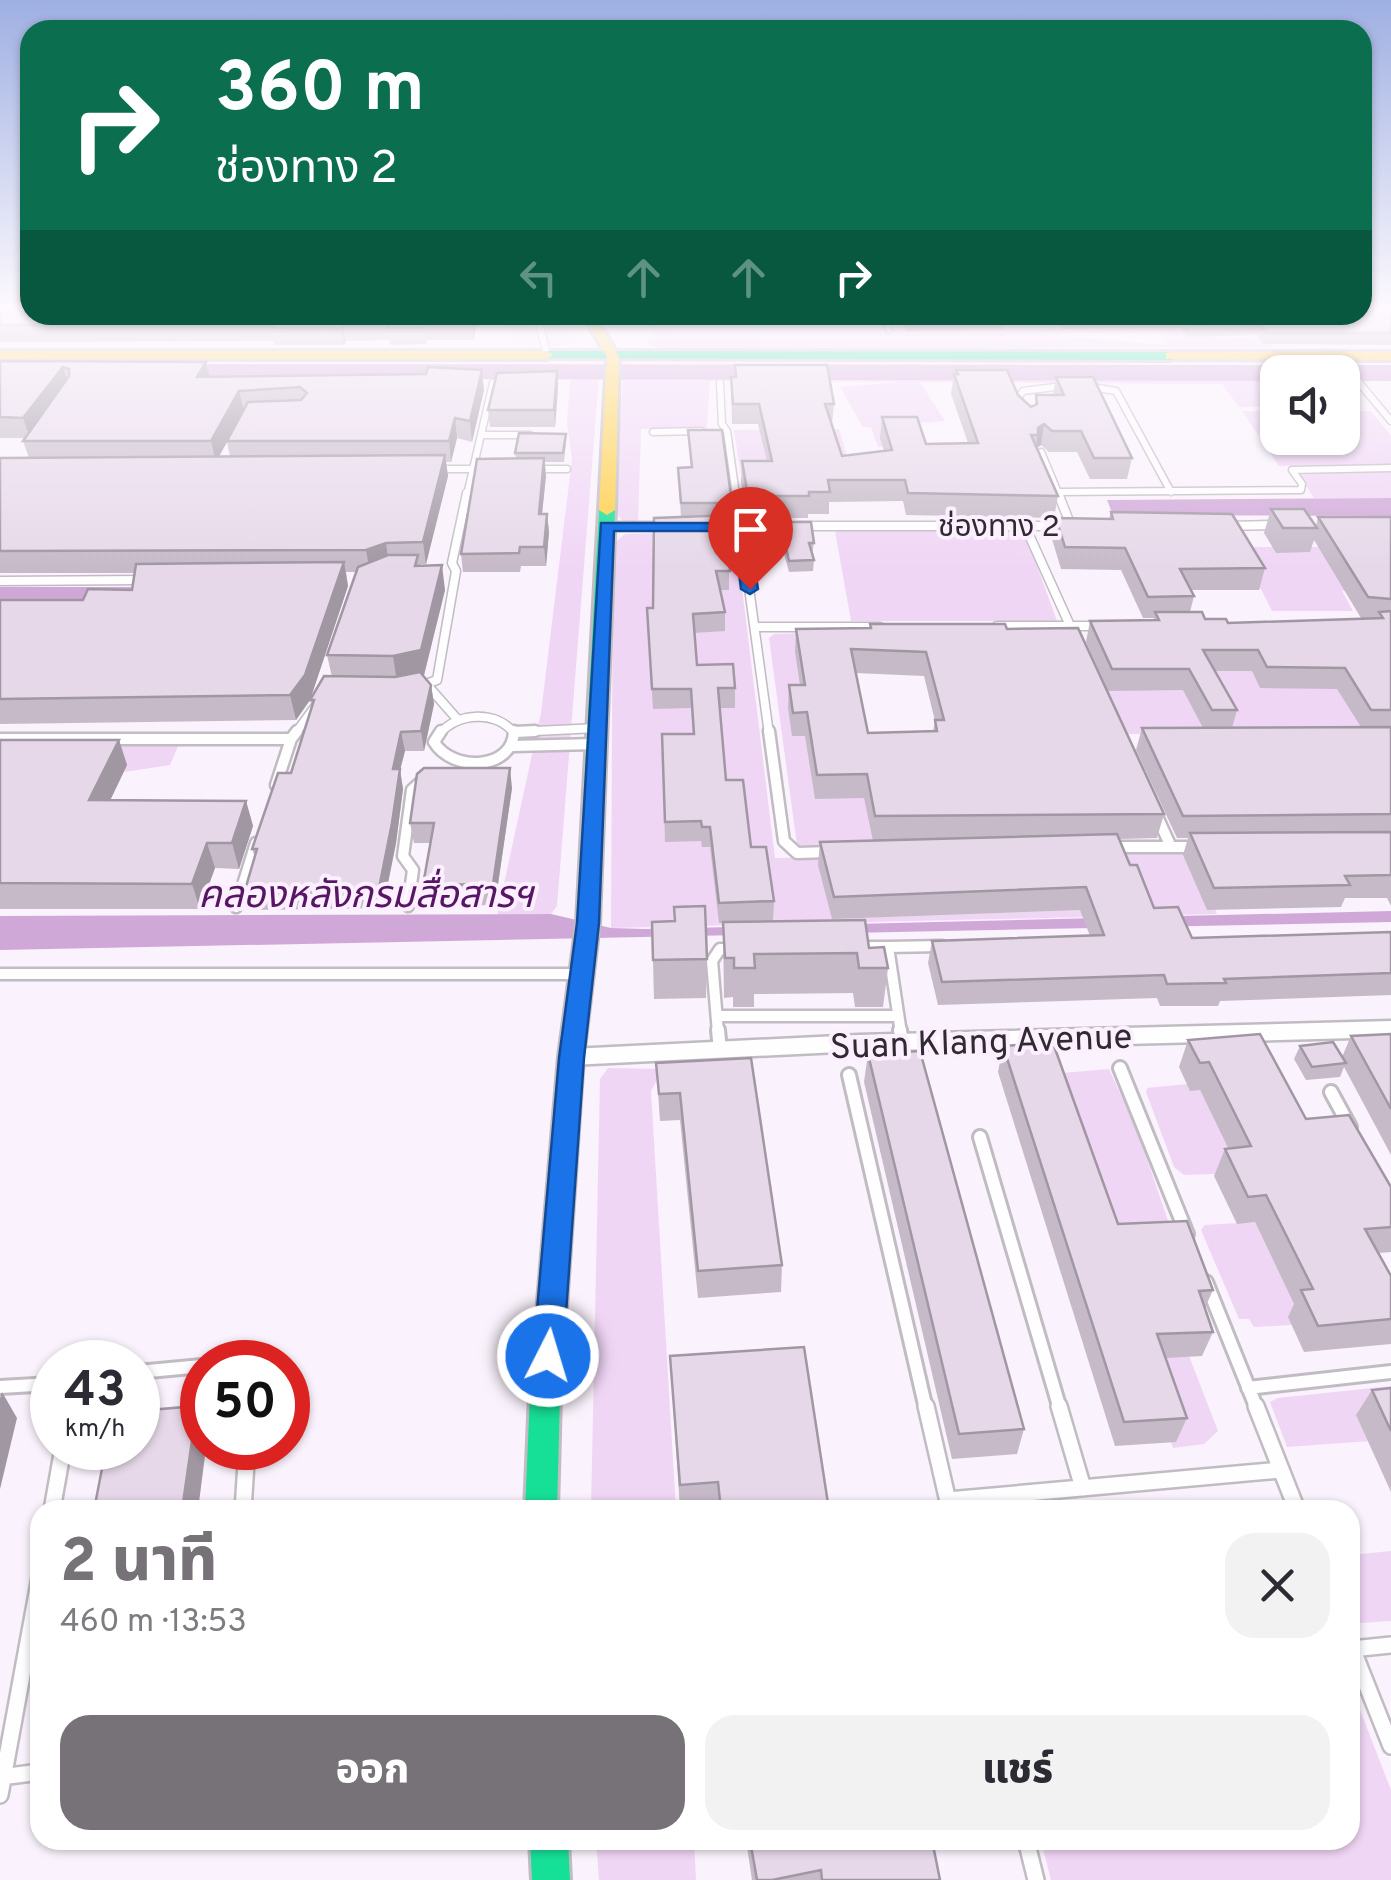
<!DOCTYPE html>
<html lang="th">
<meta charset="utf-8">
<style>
body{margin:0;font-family:Overpass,"Noto Sans Thai",sans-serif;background:#f2f2f3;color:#2b2b33;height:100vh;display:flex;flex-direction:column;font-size:38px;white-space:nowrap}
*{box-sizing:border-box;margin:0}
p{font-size:32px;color:#7c7c81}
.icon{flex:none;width:55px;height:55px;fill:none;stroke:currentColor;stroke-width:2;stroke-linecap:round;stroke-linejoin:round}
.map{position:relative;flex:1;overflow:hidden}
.drawer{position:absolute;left:30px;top:1500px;width:1330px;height:350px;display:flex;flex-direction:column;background:#fff;border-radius:30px;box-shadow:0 2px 8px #0004}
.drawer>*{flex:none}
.banner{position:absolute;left:20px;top:20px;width:1352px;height:305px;border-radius:30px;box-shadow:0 2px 8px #0004;background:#0b6e4f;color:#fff;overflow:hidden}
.controls{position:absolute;left:1260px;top:355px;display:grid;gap:20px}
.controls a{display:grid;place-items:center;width:100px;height:100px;border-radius:20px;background:#fff;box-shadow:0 2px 8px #0004;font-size:50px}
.speed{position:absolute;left:30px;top:1340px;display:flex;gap:20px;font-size:50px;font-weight:700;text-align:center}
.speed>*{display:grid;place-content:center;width:130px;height:130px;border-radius:50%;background:#fff;box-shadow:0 2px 8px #0004;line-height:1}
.speed small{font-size:25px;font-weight:400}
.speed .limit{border:15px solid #d22;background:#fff;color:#111}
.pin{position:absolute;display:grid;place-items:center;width:85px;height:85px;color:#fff;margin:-102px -42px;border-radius:50% 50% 50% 0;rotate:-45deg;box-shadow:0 0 10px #0007}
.pin .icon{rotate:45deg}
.me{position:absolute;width:110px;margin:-55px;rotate:5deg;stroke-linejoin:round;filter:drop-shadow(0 0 8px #0008)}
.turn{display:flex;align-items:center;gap:35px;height:210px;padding:0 30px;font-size:45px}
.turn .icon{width:130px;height:130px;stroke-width:2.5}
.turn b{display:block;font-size:70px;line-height:85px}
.lanes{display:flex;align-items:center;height:95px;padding:0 30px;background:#0003;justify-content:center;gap:50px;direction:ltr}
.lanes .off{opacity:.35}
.round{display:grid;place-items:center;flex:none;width:105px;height:105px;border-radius:30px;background:#f2f2f3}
.headline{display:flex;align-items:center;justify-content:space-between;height:170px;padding:0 30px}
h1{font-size:60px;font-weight:800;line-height:75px;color:#777178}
.button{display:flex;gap:20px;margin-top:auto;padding:20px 30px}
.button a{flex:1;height:115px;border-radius:30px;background:#777178;color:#fff;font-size:40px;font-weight:800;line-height:115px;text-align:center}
.button a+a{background:#f2f2f3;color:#2b2b33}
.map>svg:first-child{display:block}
.built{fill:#f4e6f6}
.green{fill:#f0d6f5}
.water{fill:#d0a8d8}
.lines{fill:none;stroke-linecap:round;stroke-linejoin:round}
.lane-far4-casing{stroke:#c1bcc2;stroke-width:9}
.lane-far3-casing{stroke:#c1bcc2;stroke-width:11}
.lane-far2-casing{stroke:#c1bcc2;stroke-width:15}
.lane-far1-casing{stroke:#c1bcc2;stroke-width:18}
.lane-casing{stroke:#c1bcc2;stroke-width:20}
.street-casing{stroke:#c1bcc2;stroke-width:5}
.fast-casing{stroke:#c1bcc2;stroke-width:6}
.slow-casing{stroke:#c1bcc2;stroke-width:6}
.path{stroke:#e5e3e5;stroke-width:2.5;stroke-dasharray:2.5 2.5;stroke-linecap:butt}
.lane-far4{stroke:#fefdff;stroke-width:6}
.lane-far3{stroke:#fefdff;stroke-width:8}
.lane-far2{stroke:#fefdff;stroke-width:10}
.lane-far1{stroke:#fefdff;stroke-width:12}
.lane{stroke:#fefdff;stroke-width:15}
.street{fill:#fefdff;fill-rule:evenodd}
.fast{fill:#16e098;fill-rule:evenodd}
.slow{fill:#ffcf43;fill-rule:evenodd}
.wall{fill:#c6bac8;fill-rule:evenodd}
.shaded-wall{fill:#a197a3}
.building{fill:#e6d8e9;stroke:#a197a3;stroke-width:2.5;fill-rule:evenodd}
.route{fill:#1a73e8;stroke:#114b97;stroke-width:2.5}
.labels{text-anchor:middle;stroke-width:8;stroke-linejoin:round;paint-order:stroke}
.far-street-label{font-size:30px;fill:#302b31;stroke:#fcefff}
.street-label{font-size:35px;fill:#302b31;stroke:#fcefff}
.water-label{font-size:38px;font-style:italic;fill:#571663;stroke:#fcefff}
</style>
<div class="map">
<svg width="1391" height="1880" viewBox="0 0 1391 1880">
<rect width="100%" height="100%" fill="#faf2fc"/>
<path class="built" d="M503,315H559L578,340L561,346L520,345L498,325Z"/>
<path class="green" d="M641,315H648L657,328L676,333H1025L1168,345L1148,315L1215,323L1232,338L1262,337L1273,347L666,350L650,345L645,338L656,336Z
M584,377H599L557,906L551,914L497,916L541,713L572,459L567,423L570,380Z
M623,377L1277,381V407H1239L1222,384L920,382L945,421L875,426L913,427L923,443L878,447L871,427H863L840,387L901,382L710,381L707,429H641L638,521L623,522L615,511Z
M1242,411H1277L1278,438H1342L1343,411H1371L1391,436V465L1279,466Z
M839,429L850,466L742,482L734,430Z
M1391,470V498H1314L1299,475Z
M1024,530L1057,621H851L835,531Z
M735,531L775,858L1191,853L1217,914L611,928L613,544L625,534Z
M1147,547H1387L1391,586L1342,591L1353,611H1272L1261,589L1169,578Z
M841,632L879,848L797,845L769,638L774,634Z
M1165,661L1391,665V733L1125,734L1102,677Z
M179,744L170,765L118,773L4,749Z
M608,1068L663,1069L651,1091L676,1510H591L600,1079Z
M1109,1069L1137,1130L1176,1244L1174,1317L1218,1431L1204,1444L1173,1448L1039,1075Z
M1187,1084L1200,1090L1240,1173L1184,1175L1174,1167L1146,1092L1147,1088Z
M1255,1222L1300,1316L1291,1325L1254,1327L1249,1319H1239L1201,1230L1205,1225Z
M1391,1386V1454L1384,1440L1287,1447L1270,1402L1278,1398Z
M1391,1551V1621L1360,1623L1350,1600V1555Z
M1350,1684L1391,1790V1880H1051L1041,1840H1350Z
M596,1840H694L696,1880H599Z"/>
<path class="water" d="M0,364L1391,365V381H1343L1342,372H1278L1277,381L0,378Z
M1391,498V516L1113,515L1107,500Z
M0,587H295L288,601L0,602Z
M1391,911V922L0,950V916L551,914L611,928L645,929Z"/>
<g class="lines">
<g class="lane-far4-casing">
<path id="lane-far4" d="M537,315L546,350
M885,315L889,330
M1337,356L1391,421
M720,383L722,424L727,431L736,495
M1085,386L1116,391L1171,492
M1022,406L1018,398L1023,391L1063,386
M653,432L701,431
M481,435H530
M1041,452L1059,495
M436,469H489
M536,469H567
M1057,492L1301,490L1302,484L1292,470L1391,468
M467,495L493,383"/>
</g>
<g class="lane-far3-casing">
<path id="lane-far3" d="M736,493L769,734
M1058,493L1071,526
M607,526H666
M798,526H1066
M1025,526L1072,630
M1228,526L1276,525
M0,581L144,580
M997,626H1100
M755,627H880
M428,686L458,720
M418,687L437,680L456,571L452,563L467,493
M515,732L597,728
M295,734L317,704
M439,734C459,712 496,710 515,734"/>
</g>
<g class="lane-far2-casing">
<path id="lane-far2" d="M441,731L434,742C452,772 513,771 514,731
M769,731L784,841L797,853L830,852
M515,732L535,731
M0,739H291L276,785
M291,739L297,731
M513,746L595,744
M1156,814L1171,847
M1112,847H1195
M408,906L413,870L403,856L412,790L423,780
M236,907L256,843
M860,947H888L901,1033
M888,947L942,946
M0,974H579
M718,1016H898
M718,1033L712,961L720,949H733"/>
</g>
<g class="lane-far1-casing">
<path id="lane-far1" d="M718,1030L720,1050
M900,1030L902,1042
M1120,1068L1187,1234
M849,1075L926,1409
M1331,1092L1350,1127
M980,1137L1060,1409
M1206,1282L1257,1409
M138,1372L202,1366
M0,1387L52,1384
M1248,1388L1391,1372"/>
</g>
<g class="lane-casing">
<path id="lane" d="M926,1406L950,1510
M1059,1406L1083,1488
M1256,1406L1297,1510
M948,1500L1281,1470
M52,1510L63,1448
M243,1510L247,1448
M1350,1643L1391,1746
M1352,1649L1391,1645
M1,1777L40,1772
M0,1795L40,1577
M1026,1840L1036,1880"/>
</g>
<g class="street-casing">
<path id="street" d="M1391,1021V1037L859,1051L571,1065L563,1063L560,1057L563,1051L571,1049L859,1035Z"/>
</g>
<g class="fast-casing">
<path id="fast" d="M547,351L1171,352L1177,356L1171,360L542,358L541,355Z
M607,505L615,510L599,923L583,1057L560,1395L557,1510H525L530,1395L559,1057L577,923L599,510Z
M530,1840H568L570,1880H532Z"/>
</g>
<g class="slow-casing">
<path id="slow" d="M583,315H595L619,357L615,510L607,515L599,510L607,357Z
M0,351H547L553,355L547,359H0Z
M1171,352H1391V360L1166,359V353Z"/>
</g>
<path class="path" d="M1342,427L1361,441L1355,449L1342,451
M1264,438L1278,437
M1292,438L1312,449L1331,452
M1308,438L1326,444L1340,443L1342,438L1389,437"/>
<use href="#lane-far4" class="lane-far4"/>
<use href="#lane-far3" class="lane-far3"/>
<use href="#lane-far2" class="lane-far2"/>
<use href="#lane-far1" class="lane-far1"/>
<use href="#lane" class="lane"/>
<use href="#street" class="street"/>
<use href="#fast" class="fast"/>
<use href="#slow" class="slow"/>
</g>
<path class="wall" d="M0,305L474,315H528L527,322L476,325L474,340H427L426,344L390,345L389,340L346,341L344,345H274V341L0,342Z
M1391,305V345L1263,344L1257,335L1187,337L1180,328L1061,329L1056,320L1047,318L1005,319L1004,329L906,331L902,322H894L892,315H1362Z
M0,361L210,376L484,390L472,442L457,438L451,462H446L448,476L426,564H420L445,590L424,675L423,676L431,685L434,704L424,751H405L400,770L403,789L396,843L383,908L250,910L245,890L255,857L252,849L291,773L312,707L310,700L332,677L327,655L356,572H346L348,586L310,700L296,720L0,724V600H83L132,590L135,573H0V458H29L23,441L26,438H0ZM227,442L230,456H219Z
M735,365L834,404L832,424L842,456L884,451L880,438L882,417L926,444L968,443L951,394L954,374H956V370L1018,395L1031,407L1035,405L1036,395H1053L1056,377L1132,458L1127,479H1090L1077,452H1049L1041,445L1037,448L1058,496L1054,518L906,515L903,501L829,502V514H808V518H747L741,482L742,461H767L758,424H732L731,377H735Z
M557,371L558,388L555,427H490L488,410Z
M688,430L732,503V515L737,536V554H729V590H720L725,612V631L694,633L697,665L735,688V708H720L726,780L751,847L774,901L773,921L869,948L888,968L883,1007H855L853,993L754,994V1007H733V997L724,998L723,923H719L710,847H702L701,841L665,842L662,734H693L691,708L653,709L648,627L681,517L678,468L691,467Z
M566,443L564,462H545L546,476L542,514H547L549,532L546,566H521L520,572H463L461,554L516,459L515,453Z
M1271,509L1316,526L1318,517H1391V906L1387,898H1345L1341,907L1207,910L1183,855L1188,838H1177L1136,750L1142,728H1203L1183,690L1108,691L1086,642L1090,621L1154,620V618H1143L1121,570L1061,569L1052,539L1056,518L1109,519L1111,512L1265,568L1259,590H1191L1194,596L1190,612L1205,619L1228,623L1372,618H1361L1314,540L1310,552L1276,553L1264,533ZM1215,671H1252L1260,688L1337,689L1361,727L1232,728L1237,710Z
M749,522L814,543L812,554L814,560L813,571L789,572L784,554H752Z
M870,624L1007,629L1164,814L1157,838L1119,839L1130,865L1154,908L1192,938L1391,932V995L1220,1001L1218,1006H1160L1157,998L938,1005L928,963L932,941L1090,936L1080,910L832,919L818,865L820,842L873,841L864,798L815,799L805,736H792L788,708L789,685H800L795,652L796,629L870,628ZM856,673L924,676L935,721L933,731L868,733Z
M0,740H119L127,765L110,800L246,801L253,826L239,869L215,868L200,909H0Z
M512,788L495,905L426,906L423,885L430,843H414L410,823Z
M674,921L707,959L706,998L654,999L652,922Z
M1391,1034V1155L1344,1067L1340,1077L1306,1080L1294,1059L1300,1046L1342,1057L1351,1036Z
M1188,1040L1306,1119L1391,1187V1252L1378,1253L1391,1276V1344L1304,1352L1288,1317L1294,1304L1255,1222L1237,1224L1214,1176L1225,1149L1228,1148L1200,1090L1190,1091L1179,1067Z
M1003,1046L1118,1224L1213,1290L1205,1308L1213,1332L1202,1356L1166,1358L1187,1418L1176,1442L1115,1446L998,1072Z
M868,1054L1024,1429L1017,1454L952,1459L864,1082Z
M751,1058L782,1265L781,1292L698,1298L680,1120L660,1121L656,1063Z
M670,1356L829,1510H718L717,1506L680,1509Z
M1391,1388V1492L1356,1415L1372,1390Z
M746,1840H932L940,1880H752Z"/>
<path class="shaded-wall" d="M474,315H475L476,325L474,340L472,323Z
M343,324L346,341L344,345L341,329Z
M206,362L211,382L197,377Z
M63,367L69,386L30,438L23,418Z
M482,370L484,390L472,442L470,421Z
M557,371L558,388L555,427L554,410Z
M239,391L244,411L216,462L211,441Z
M455,418L457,438L451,462L449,441Z
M1044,424L1041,445L1036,448L1038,428Z
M445,455L448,476L426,564L423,542Z
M544,458L546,476L540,532L539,514Z
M547,514L549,532L546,566L544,547Z
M386,543L389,565L370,572L366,550Z
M344,562L348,586L310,700L296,720L290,695Z
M442,565L445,590L424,675L397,682L393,656Z
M431,685L434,704L424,751L421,731Z
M401,732L405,751L400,770L403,789L396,843L383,908L379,888L393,769Z
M119,740L127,765L98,826L89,800Z
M510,768L512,788L495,905L493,884Z
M246,801L253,826L239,869L232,843Z
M207,843L215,868L200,909L192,884Z
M2,1392L17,1418L0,1489V1398Z
M197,1406L202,1417V1448H206L198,1510H182Z"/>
<path class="building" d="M0,305H30V315H474L472,323L425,324L424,328H387L389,324H343L341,329L271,328L273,325H0Z
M1362,305H1391V333H1266L1260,324L1189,325L1182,317L1063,318L1061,315H1362Z
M905,315H1003L1005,318L907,319Z
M0,361L206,362L197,377L426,374L428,367L482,370L470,421L455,418L449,441H227L248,402L301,400L307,393L300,387L239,391L211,441H23L69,376V369L63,367L23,418L0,417Z
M735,365H827L834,404H825L842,456L892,450L882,417H917L926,444L978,443L954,374H958L956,370H1007L1018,395L1031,407L1037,404L1036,395H1064L1056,377H1093L1132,458H1094L1081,431H1052L1044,424L1038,428V435H1031L1058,496L908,493L905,480H828L830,492H809V496H748L742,461H772L759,404H733L731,377H736Z
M557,371L554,410H488L497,373Z
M688,430H722L732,503H681L678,468L692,467Z
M519,433L566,434L563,453H515Z
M445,455L423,542L386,543L366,550L0,551V458Z
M544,458L539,514H547L544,547H520L519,553L461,554L477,459Z
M1271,509H1304L1317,528H1283Z
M1111,512L1232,514L1265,568L1180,569L1194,596L1148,597L1125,548L1065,547L1056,518L1113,519Z
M734,515L737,536H727L730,571H716L725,612L693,614L697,665L733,664L735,688H718L726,780H743L751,847H766L774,901L719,903L710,827H702L701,821L665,822L662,734H694L691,689H652L647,608H653L654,518Z
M1318,517H1391V599L1368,597Z
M749,522H811L814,543H809L814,560L789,561L785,543H752Z
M388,555H418L415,566L442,565L421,650L393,656L327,655L358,567Z
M344,562L305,675L290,695L0,699V600H83L88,589L132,590L136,564Z
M1391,611V710H1371L1345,668L1267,667L1258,650H1203L1237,710H1212L1189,669H1112L1090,621L1159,620L1155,612H1202L1205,619H1226L1228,623L1383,618L1379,612Z
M870,624H1005L1007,629L1078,628L1164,814L875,816L867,774L817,775L807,712L793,713L789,685H805L796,629L871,628ZM851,649L926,652L944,720H935L937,731L868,733Z
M420,672L431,685L421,731L401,732L393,769H400L392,823L379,888L245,890L257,849H252L278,773H291L314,700H310L324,676L395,677Z
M1391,727V814L1183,816L1142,728Z
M0,740H119L89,800L246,801L232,843H207L192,884L0,883Z
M424,768H510L493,884L423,885L434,823H410L417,774Z
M1391,832V875L1345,876L1350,885L1214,888L1190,833Z
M1117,834L1130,865H1137L1154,908L1178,907L1192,938L1391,932V973L1224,979L1226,983L1167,984L1164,975L942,982L932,941L1104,935L1086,887L834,897L820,842Z
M705,906L707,959L653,960L652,922L675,921L674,907Z
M865,920L869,948L884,947L888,968H859L857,953L754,954L755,968H734V958H725L723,922Z
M1260,1034L1306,1119L1349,1115L1391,1187V1227L1365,1229L1391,1276V1319L1318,1326L1301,1290L1313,1289L1266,1195L1248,1197L1225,1149L1251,1146L1209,1062L1200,1063L1188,1040Z
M1391,1034V1109L1351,1036Z
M1333,1042L1346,1063L1312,1067L1300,1046Z
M1053,1043L1118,1224L1187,1221L1213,1290L1199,1291L1213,1332L1157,1334L1187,1418L1124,1422L1003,1046Z
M920,1051L1024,1429L959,1434L868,1054Z
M751,1058L782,1265L698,1271L680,1093L659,1094L656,1063Z
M804,1347L829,1510H721L718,1482L680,1485L670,1356Z
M1391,1388V1431L1372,1390Z
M197,1406L182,1510H94L106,1448H138V1411Z
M750,1840H932L940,1880H822L821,1870L772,1880H757Z"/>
<linearGradient id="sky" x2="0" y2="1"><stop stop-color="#9eafe2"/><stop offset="0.54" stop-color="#fdf9fe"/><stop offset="1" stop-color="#fdf9fe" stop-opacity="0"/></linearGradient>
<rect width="1391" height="568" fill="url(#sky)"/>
<path class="route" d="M601,523H747L758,589L750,594L741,589L734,531H614L599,923L584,1058L563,1356L558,1366L548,1369L537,1366L533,1356L559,1058L577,923Z"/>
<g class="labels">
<g class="far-street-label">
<text x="999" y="536">ช่องทาง 2</text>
</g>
<g class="street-label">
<text transform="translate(981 1041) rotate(-2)" y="12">Suan Klang Avenue</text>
</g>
<g class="water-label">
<text x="366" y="907">คลองหลังกรมสื่อสารฯ</text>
</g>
</g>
</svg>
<div class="controls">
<a><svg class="icon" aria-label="sound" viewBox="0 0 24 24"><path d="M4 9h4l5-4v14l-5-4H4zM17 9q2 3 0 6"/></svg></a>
</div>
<div class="speed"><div>43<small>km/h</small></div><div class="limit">50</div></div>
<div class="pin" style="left:750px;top:589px;background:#d93025"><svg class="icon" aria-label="arrive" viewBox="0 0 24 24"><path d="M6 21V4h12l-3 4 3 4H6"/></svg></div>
<svg class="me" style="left:548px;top:1356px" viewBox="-20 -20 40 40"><circle r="17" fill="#1a73e8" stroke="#fff" stroke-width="3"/><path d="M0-11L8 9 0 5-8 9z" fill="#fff"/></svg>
<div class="banner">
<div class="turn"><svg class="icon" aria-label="right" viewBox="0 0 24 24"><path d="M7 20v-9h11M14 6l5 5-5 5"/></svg><div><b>360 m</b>ช่องทาง 2</div></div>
<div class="lanes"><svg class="icon off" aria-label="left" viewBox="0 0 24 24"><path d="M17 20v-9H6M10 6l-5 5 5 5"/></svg><svg class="icon off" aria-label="ahead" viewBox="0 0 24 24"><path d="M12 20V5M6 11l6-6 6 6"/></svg><svg class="icon off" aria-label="ahead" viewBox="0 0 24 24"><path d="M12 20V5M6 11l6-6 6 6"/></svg><svg class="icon" aria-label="right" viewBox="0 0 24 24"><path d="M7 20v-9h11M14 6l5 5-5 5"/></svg></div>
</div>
<section class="drawer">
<div class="headline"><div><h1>2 นาที</h1><p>460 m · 13:53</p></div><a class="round"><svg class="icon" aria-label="close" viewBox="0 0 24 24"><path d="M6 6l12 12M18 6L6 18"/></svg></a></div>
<div class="button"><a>ออก</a><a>แชร์</a></div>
</section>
</div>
